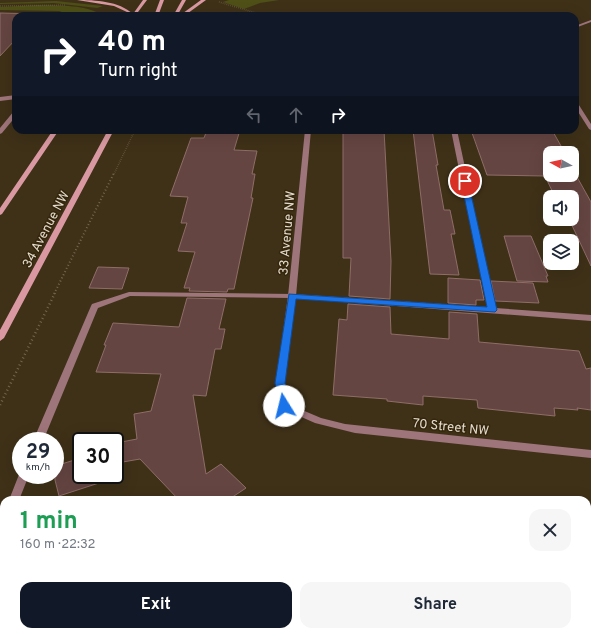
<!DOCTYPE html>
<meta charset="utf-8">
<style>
body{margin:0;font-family:Overpass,sans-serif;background:#f6f6f7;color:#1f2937;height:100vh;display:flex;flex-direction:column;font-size:15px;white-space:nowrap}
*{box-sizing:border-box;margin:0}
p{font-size:13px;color:#747a83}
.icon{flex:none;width:22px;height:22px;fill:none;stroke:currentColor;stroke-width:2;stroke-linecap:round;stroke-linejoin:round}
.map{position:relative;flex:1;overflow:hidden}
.panel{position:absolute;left:0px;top:496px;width:591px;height:140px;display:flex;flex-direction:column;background:#fff;border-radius:12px 12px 0 0;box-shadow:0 4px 16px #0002}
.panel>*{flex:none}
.hud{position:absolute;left:12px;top:12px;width:567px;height:122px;border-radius:12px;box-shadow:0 4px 16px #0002;background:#111827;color:#fff;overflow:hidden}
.needle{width:26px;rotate:278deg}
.fabs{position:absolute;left:543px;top:146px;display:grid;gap:8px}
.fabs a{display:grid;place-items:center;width:36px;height:36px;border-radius:8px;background:#fff;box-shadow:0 4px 16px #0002;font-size:20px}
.speed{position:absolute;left:12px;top:432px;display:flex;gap:8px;font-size:20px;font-weight:700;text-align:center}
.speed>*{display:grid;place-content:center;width:52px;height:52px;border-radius:50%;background:#fff;box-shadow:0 4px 16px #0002;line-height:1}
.speed small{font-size:10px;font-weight:400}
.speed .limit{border:2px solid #111;border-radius:6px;background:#fff;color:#111}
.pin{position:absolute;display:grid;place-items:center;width:34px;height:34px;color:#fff;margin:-17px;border:2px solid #fff;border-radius:50%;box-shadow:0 1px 4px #0007}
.me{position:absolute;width:44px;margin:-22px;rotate:351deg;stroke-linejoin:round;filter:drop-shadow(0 0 3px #0008)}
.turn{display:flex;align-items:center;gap:14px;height:84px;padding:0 20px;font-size:18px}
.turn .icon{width:52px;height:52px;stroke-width:2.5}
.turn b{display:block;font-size:28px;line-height:34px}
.lanes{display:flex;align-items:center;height:38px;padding:0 20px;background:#0003;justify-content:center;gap:20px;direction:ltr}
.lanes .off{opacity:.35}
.round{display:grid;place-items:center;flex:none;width:42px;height:42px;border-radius:12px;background:#f6f6f7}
.headline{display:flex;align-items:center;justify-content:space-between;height:68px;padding:0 20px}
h1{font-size:24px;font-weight:700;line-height:30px;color:#1e9e55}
.primary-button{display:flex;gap:8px;margin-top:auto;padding:8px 20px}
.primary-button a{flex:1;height:46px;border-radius:12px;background:#111827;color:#fff;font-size:16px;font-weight:700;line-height:46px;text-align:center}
.primary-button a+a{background:#f6f6f7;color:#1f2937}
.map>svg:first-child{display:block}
.green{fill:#4e5017}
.building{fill:#654542;stroke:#8f6d68}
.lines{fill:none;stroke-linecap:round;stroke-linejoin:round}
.path-far2{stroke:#736751;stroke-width:1.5;stroke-dasharray:0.5 1.5;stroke-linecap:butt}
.path-far1{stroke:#736751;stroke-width:2;stroke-dasharray:1 2.5;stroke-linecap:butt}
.path{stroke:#736751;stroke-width:2.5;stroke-dasharray:1 3;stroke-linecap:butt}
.lane{fill:#9e757b;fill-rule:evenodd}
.street{fill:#9e757b;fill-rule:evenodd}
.secondary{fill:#da99a2;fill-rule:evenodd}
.route{fill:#1a73e8;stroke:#114b97}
.labels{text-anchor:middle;stroke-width:3;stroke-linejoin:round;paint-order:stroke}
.street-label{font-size:13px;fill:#e4dbcc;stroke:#35270d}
</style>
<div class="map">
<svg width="591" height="636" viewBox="0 0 591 636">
<rect width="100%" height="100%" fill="#3f3118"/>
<path class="green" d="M229,0H279L260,3L244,9L223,2Z
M56,1L103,6L97,8L54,3L0,4V3Z
M39,5C60,6 86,4 103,16H74L59,11L0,10V7Z"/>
<path class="building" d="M0,13L40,14L38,16H16V39L0,56Z
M207,130H240L234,150L257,151L252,174H255L251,198H253L241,255L234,289H228L227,292L189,291L190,288H184L195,252L178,251L187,223H181L188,197L170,196L191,138H204Z
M343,130H384L391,261L390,299L349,296L351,258H343Z
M413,130H432L438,165H436L444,210H450L455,234H451L459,275L430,274Z
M471,130H552L565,153H550V175H572V168L591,202V266L569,219H572V197H555L545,176L487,175Z
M504,236H531L548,276H546L548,282L517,281Z
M98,267L129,268L122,289L89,288Z
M448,278L480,280L484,300H476V305L448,303Z
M491,281L533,283L539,303L495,301Z
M187,298L226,299L219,329H225L221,349H215L206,396L193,395L206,474L221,464L246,488L228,500H179L140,459L117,463L116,443L137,439L134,414L151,411L161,374L96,372L106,345H104L113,323L179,327Z
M348,304L390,307L391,334L449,339V312L477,314L479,342L579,351L586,369L591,368V410L577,408L578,410L554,408L555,416L478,408L477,400L423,396V405L387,401V399L333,395L339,319L347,320Z
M81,458V475H104L105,481L59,496L55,480V466Z"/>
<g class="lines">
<path class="path-far2" d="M219,2L266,16
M0,6L65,5
M114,174L135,130"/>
<path class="path-far1" d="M54,294L114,173"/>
<path class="path" d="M0,405L55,293"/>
<path class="lane" d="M16,95V99L0,101V97Z
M16,110V116L2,133L0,134V128L14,111Z
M451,130H457L495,308L591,315V321L292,298L130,296L98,308L43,441H33L91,306L92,304L129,292L292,294L487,307Z
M20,472L21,475H29L19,500H9Z
M4,520V536L0,538V521Z
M0,610L4,611V623L0,622Z
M299,632H356L358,636H301Z"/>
<path class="street" d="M591,20V22L575,28V26Z
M575,101L577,102L591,124V130L589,129L575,107Z
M305,130H311L296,296L284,383L288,404L321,418L345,424L591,450V458L355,433L315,423L281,408L276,383L288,296Z"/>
<path class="secondary" d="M77,0C95,0 119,1 133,14L143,0H147L135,16H131L127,12L114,6Z
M160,0H164L158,16H154Z
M182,0H186L177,16H173Z
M201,0H206L184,16H179Z
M53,130H59L2,214L0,215V208Z
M108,130H114L4,338L0,341V330Z"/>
</g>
<path class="route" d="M465,179L468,181L497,310L495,312L296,299L285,383L289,406L288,409H280L275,383L289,294L487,307L461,181Z"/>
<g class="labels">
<g class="street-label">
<text transform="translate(45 229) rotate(-62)" y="5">34 Avenue NW</text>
<text transform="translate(286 233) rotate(-85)" y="5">33 Avenue NW</text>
<text transform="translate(451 426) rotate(6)" y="5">70 Street NW</text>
</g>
</g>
</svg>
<div class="fabs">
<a><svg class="needle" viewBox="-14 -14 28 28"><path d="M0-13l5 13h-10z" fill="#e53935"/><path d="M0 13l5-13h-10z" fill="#747a83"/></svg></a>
<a><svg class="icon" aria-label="sound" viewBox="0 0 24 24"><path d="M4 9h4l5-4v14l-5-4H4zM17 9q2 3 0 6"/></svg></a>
<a><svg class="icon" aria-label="layers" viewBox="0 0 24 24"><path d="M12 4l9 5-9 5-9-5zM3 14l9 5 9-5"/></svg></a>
</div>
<div class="speed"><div>29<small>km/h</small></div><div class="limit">30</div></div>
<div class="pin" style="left:465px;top:181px;background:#d93025"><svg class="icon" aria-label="arrive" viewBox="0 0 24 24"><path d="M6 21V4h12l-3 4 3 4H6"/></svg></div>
<svg class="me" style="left:284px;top:406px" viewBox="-20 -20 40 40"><circle r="19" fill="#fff"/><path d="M0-13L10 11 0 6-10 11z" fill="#1a73e8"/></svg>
<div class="hud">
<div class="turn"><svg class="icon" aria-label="right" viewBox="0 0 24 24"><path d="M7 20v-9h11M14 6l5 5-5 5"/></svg><div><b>40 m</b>Turn right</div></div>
<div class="lanes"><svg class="icon off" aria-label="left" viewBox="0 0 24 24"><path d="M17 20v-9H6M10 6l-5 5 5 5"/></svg><svg class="icon off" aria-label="ahead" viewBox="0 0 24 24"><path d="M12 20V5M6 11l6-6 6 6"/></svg><svg class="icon" aria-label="right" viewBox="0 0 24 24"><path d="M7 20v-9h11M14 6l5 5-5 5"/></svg></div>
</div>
<section class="panel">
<div class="headline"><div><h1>1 min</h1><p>160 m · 22:32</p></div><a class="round"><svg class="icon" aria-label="close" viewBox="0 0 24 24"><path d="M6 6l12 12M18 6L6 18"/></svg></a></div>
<div class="primary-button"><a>Exit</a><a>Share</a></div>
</section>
</div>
